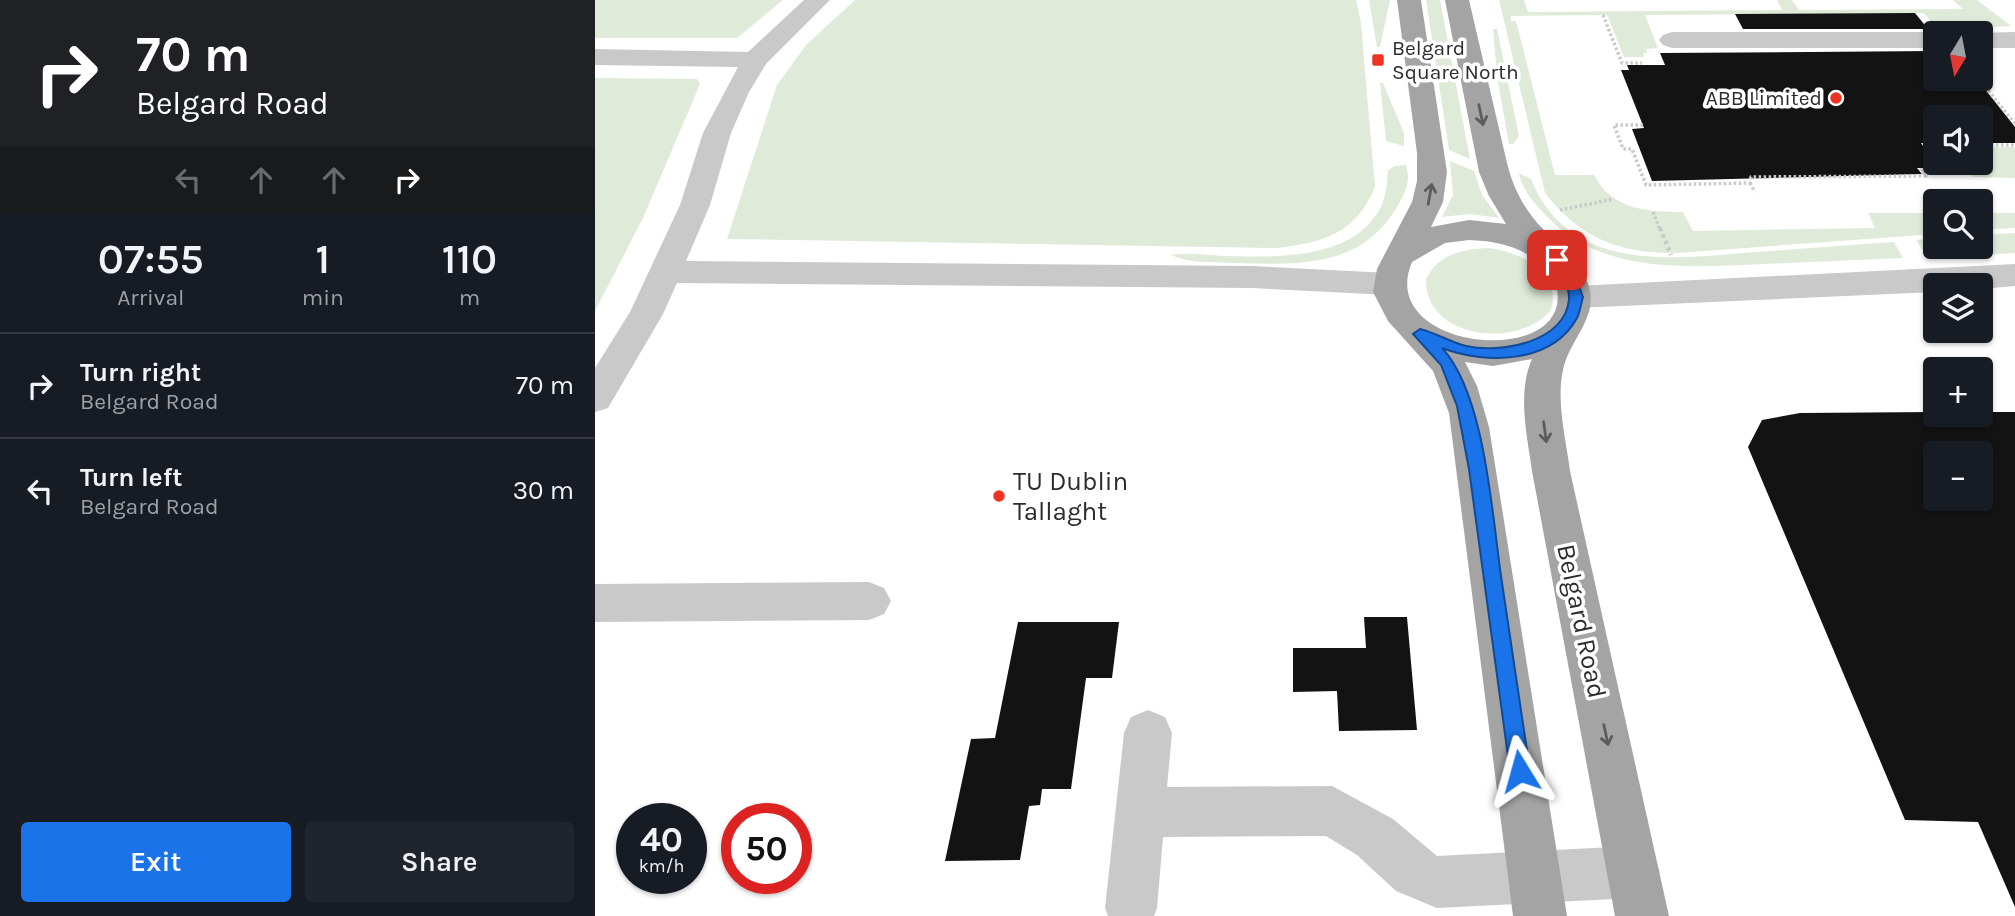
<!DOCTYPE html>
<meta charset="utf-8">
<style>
body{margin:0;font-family:Karla,sans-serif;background:#20242c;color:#f1f3f6;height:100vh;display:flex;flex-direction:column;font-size:26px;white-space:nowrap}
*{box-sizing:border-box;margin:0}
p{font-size:23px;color:#9ea1a6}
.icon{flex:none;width:38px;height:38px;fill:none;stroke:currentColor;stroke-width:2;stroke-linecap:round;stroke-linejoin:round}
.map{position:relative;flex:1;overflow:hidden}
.drawer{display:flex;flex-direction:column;background:#171b24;width:595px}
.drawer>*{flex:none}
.top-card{background:#202124;color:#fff;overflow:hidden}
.needle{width:46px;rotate:190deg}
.fabs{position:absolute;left:1328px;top:21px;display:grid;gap:14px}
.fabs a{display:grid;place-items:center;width:70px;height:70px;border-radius:7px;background:#171b24;box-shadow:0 2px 5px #0004;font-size:35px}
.speed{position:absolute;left:21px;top:803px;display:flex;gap:14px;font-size:35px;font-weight:700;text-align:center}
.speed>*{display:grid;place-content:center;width:91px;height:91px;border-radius:50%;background:#171b24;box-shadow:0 2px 5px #0004;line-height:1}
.speed small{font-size:18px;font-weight:400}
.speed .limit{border:10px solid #d22;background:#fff;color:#111}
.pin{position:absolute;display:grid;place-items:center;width:60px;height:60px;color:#fff;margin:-30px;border-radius:14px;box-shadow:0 4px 10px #0006}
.me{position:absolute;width:77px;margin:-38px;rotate:352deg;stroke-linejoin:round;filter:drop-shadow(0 0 5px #0008)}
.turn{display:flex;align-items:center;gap:24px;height:147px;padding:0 21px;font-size:32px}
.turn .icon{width:91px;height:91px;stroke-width:2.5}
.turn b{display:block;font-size:49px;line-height:60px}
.lanes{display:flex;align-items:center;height:66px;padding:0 21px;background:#0003;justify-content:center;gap:35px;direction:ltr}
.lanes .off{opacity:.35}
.eta{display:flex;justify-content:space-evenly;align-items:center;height:119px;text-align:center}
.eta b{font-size:42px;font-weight:600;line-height:49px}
.cta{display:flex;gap:14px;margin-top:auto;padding:14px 21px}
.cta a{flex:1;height:80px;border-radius:7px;background:#1a73e8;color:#fff;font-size:28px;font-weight:600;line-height:80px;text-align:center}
.cta a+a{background:#20242c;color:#f1f3f6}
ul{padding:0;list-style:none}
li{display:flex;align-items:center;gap:21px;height:105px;padding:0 21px;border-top:2px solid #363941}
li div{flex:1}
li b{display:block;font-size:26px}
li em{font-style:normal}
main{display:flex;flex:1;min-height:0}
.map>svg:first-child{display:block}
.green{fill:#dfebd8}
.building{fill:#131313;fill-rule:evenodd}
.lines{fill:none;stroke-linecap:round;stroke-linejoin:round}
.path-far1{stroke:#c9c9c9;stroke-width:3.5;stroke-dasharray:2.5 2.5;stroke-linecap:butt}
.path{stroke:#c9c9c9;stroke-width:4.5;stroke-dasharray:3.5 3.5;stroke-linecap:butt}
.minor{fill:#c9c9c9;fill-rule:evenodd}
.major{fill:#a4a4a4;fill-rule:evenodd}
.oneway{stroke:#5c5c5c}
.route{fill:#1a73e8;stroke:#114b97;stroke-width:2}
.poi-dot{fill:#ed3424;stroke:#fff;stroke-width:2.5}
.labels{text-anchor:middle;stroke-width:7;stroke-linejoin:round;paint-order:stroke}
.far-poi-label{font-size:21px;fill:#2c2c2c;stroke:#fff;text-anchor:start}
.poi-label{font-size:26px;fill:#2c2c2c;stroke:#fff;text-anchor:start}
.street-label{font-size:26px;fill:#2c2c2c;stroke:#fff}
</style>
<main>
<section class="drawer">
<div class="top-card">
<div class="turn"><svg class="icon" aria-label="right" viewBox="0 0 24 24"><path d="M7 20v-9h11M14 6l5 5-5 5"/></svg><div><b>70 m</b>Belgard Road</div></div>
<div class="lanes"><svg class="icon off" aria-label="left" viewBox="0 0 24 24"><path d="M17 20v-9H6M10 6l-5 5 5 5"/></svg><svg class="icon off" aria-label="ahead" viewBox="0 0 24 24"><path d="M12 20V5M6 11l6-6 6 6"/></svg><svg class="icon off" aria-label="ahead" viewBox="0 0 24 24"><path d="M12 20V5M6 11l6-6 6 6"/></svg><svg class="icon" aria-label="right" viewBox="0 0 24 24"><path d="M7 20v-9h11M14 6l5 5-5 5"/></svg></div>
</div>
<div class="eta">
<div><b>07:55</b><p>Arrival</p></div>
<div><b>1</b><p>min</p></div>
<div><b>110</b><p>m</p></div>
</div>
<ul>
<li><svg class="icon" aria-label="right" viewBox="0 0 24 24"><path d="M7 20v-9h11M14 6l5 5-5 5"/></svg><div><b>Turn right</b><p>Belgard Road</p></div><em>70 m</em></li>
<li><svg class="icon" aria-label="left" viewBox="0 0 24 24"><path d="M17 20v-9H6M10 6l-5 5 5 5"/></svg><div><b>Turn left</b><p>Belgard Road</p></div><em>30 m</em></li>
</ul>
<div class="cta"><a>Exit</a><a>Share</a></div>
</section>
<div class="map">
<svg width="1420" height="916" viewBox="0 0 1420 916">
<rect width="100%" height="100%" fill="#fff"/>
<path class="green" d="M0,0H188L142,38H0Z
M260,0H761L766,23L780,187C761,233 730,242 683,248L132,239L182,85L211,45Z
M774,0H795L785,47H782Z
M831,0H845L875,159L854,150Z
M904,0H929L933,12L1187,10L1182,0H1197L1204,10L1368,9L1358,0H1382L1416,26L1343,30L1329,13L1050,15L1063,48L1051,49L1052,53H1048L1049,57H1029L1012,15L916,16V21H921L960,175H999C1017,210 1053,212 1088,212L1098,231L1280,228L1273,213H1340V234L1082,253C1025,254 985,238 950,193Z
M898,29H902L924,136L918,144H914L902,76Z
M0,78L102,79L105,84L48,218L0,311Z
M785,83H788L809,133V146L791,141Z
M1386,147H1420V178L1378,177L1368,163H1386Z
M855,161L879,171L887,195L904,218L875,214L847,217L858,195Z
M811,165C816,180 811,192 803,205C768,268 703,265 640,263C618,262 596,264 576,255C591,252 612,255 629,256C680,257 758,261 786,207C791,196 792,183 793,170L800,166Z
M924,173L936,179C974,274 1077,259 1160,252C1206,249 1252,245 1299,242L1308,258C1262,260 1215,262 1169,264C1089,267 1002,276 945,209C935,198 927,188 924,173Z
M1386,213H1420V228L1386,230Z
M1420,233V253L1333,258L1321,240L1340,238V247H1386V235Z
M894,248C926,253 967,270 956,310C924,349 830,340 831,279C843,254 868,249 894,248Z"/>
<path class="building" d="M1320,13L1333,29H1148L1140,14Z
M1340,51V79H1382L1420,127V143H1386V117H1340V143H1326L1343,168H1322L1327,174L1057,181L1037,129L1049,128L1026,70H1034L1032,65H1070L1065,53Z
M1340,412V415H1386V412H1420V907L1383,822L1310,820L1153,447L1167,420L1205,413ZM1340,453H1386V499H1340Z
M769,617H812L822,730L744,731L742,691L698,692V648H771Z
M423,622H524L517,678H491L476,789H447L445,805L434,806L425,860L350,861L376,739L400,738Z"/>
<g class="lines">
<path class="path-far1" d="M1008,15L1027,63H1047
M1384,79L1420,124
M1048,125H1019L1028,149H1037L1051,185L1155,183L1156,177L1331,176L1326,170L1347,169L1343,163
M1340,145H1330L1340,160
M1386,145H1420
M1155,183L1160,192
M965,210L1019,199
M1058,212L1065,230"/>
<path class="path" d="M1065,228L1076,255"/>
<path class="minor" d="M209,0H235L171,64L154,92L136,133L115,205L91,261L657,266L794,273L806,276L810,284L806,292L794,295L657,288L82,283L68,314L13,408L0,412V368L35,312L85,205L108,133L143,67L0,65V49L153,52Z
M1077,32H1340L1343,33H1340V48H1077L1068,45L1064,40L1068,35Z
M1420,32V48H1386V33H1383Z
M1420,264V286L1386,289V285H1340V292L981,308L969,305L964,297L969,289L981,286Z
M274,582L289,588L296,601L289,614L274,620L0,622V584Z
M553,710L570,717L577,733L572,787L737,786L798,819L842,856L1039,846L1057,854L1065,872L1057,890L1039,898L842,908L801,891L762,855L731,836L568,837L562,908L559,916H513L510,908L529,733L536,717Z"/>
<path class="major" d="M802,0H826L852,172L848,202L836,227L874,220L911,224L894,196L884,172L850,0H874L912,163C918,188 929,209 947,228C964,247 990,264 995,291C1001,319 973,343 968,370C961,402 971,439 975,471L1074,916H1020L937,471C932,435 922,393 937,359L898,366L870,362L882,386L894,427L972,916H918L854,413L838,371L793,321L778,292L782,269L817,202L822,181V153ZM874,240C905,241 936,249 955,274C962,283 964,294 962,305C949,367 782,344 817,262L850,243Z"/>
</g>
<defs><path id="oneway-shaft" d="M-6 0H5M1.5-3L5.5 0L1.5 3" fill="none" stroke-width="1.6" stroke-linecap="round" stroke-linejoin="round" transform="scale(1.75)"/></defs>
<g class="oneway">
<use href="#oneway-shaft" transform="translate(886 115) rotate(78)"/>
<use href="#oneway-shaft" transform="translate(835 194) rotate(-80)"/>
<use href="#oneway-shaft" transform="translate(950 432) rotate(82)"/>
<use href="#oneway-shaft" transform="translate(1011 735) rotate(78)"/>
</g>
<path class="route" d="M962,256C977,262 982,282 988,297C986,304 985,312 982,318C956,365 889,364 847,348C890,394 897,514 906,576C916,641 925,706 935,771L932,778L925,781L917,778L915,771L874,469L862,406L846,365L818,334L825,329C841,333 855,342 871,346C905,354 971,342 974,299C975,285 962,271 955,260Z"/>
<g class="poi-dot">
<rect x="776" y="53" width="14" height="14" rx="3.5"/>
<circle cx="1241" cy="98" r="7"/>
<circle cx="404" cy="496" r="7"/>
</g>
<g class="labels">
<g class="far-poi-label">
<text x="797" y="55">Belgard<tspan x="797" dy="24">Square North</tspan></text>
<text x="1227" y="105" text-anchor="end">ABB Limited</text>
</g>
<g class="poi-label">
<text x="418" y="490">TU Dublin<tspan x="418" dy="30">Tallaght</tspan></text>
</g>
<g class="street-label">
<text transform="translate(987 621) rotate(78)" y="9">Belgard Road</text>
</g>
</g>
</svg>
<div class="fabs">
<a><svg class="needle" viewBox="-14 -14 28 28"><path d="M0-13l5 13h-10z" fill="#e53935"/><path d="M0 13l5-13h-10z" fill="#9ea1a6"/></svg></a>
<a><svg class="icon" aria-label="sound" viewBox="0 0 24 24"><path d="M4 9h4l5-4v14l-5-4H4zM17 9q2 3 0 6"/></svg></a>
<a><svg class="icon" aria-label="search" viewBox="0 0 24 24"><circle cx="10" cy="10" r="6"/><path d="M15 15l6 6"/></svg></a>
<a><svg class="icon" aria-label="layers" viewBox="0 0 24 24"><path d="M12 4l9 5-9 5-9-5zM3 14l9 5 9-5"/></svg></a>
<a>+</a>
<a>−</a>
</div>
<div class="speed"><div>40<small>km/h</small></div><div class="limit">50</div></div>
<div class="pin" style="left:962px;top:260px;background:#d93025"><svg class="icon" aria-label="arrive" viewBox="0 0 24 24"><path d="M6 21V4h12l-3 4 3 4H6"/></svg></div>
<svg class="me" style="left:925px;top:771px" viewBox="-20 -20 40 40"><path d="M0-17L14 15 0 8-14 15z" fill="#1a73e8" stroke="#fff" stroke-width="4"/></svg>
</div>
</main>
